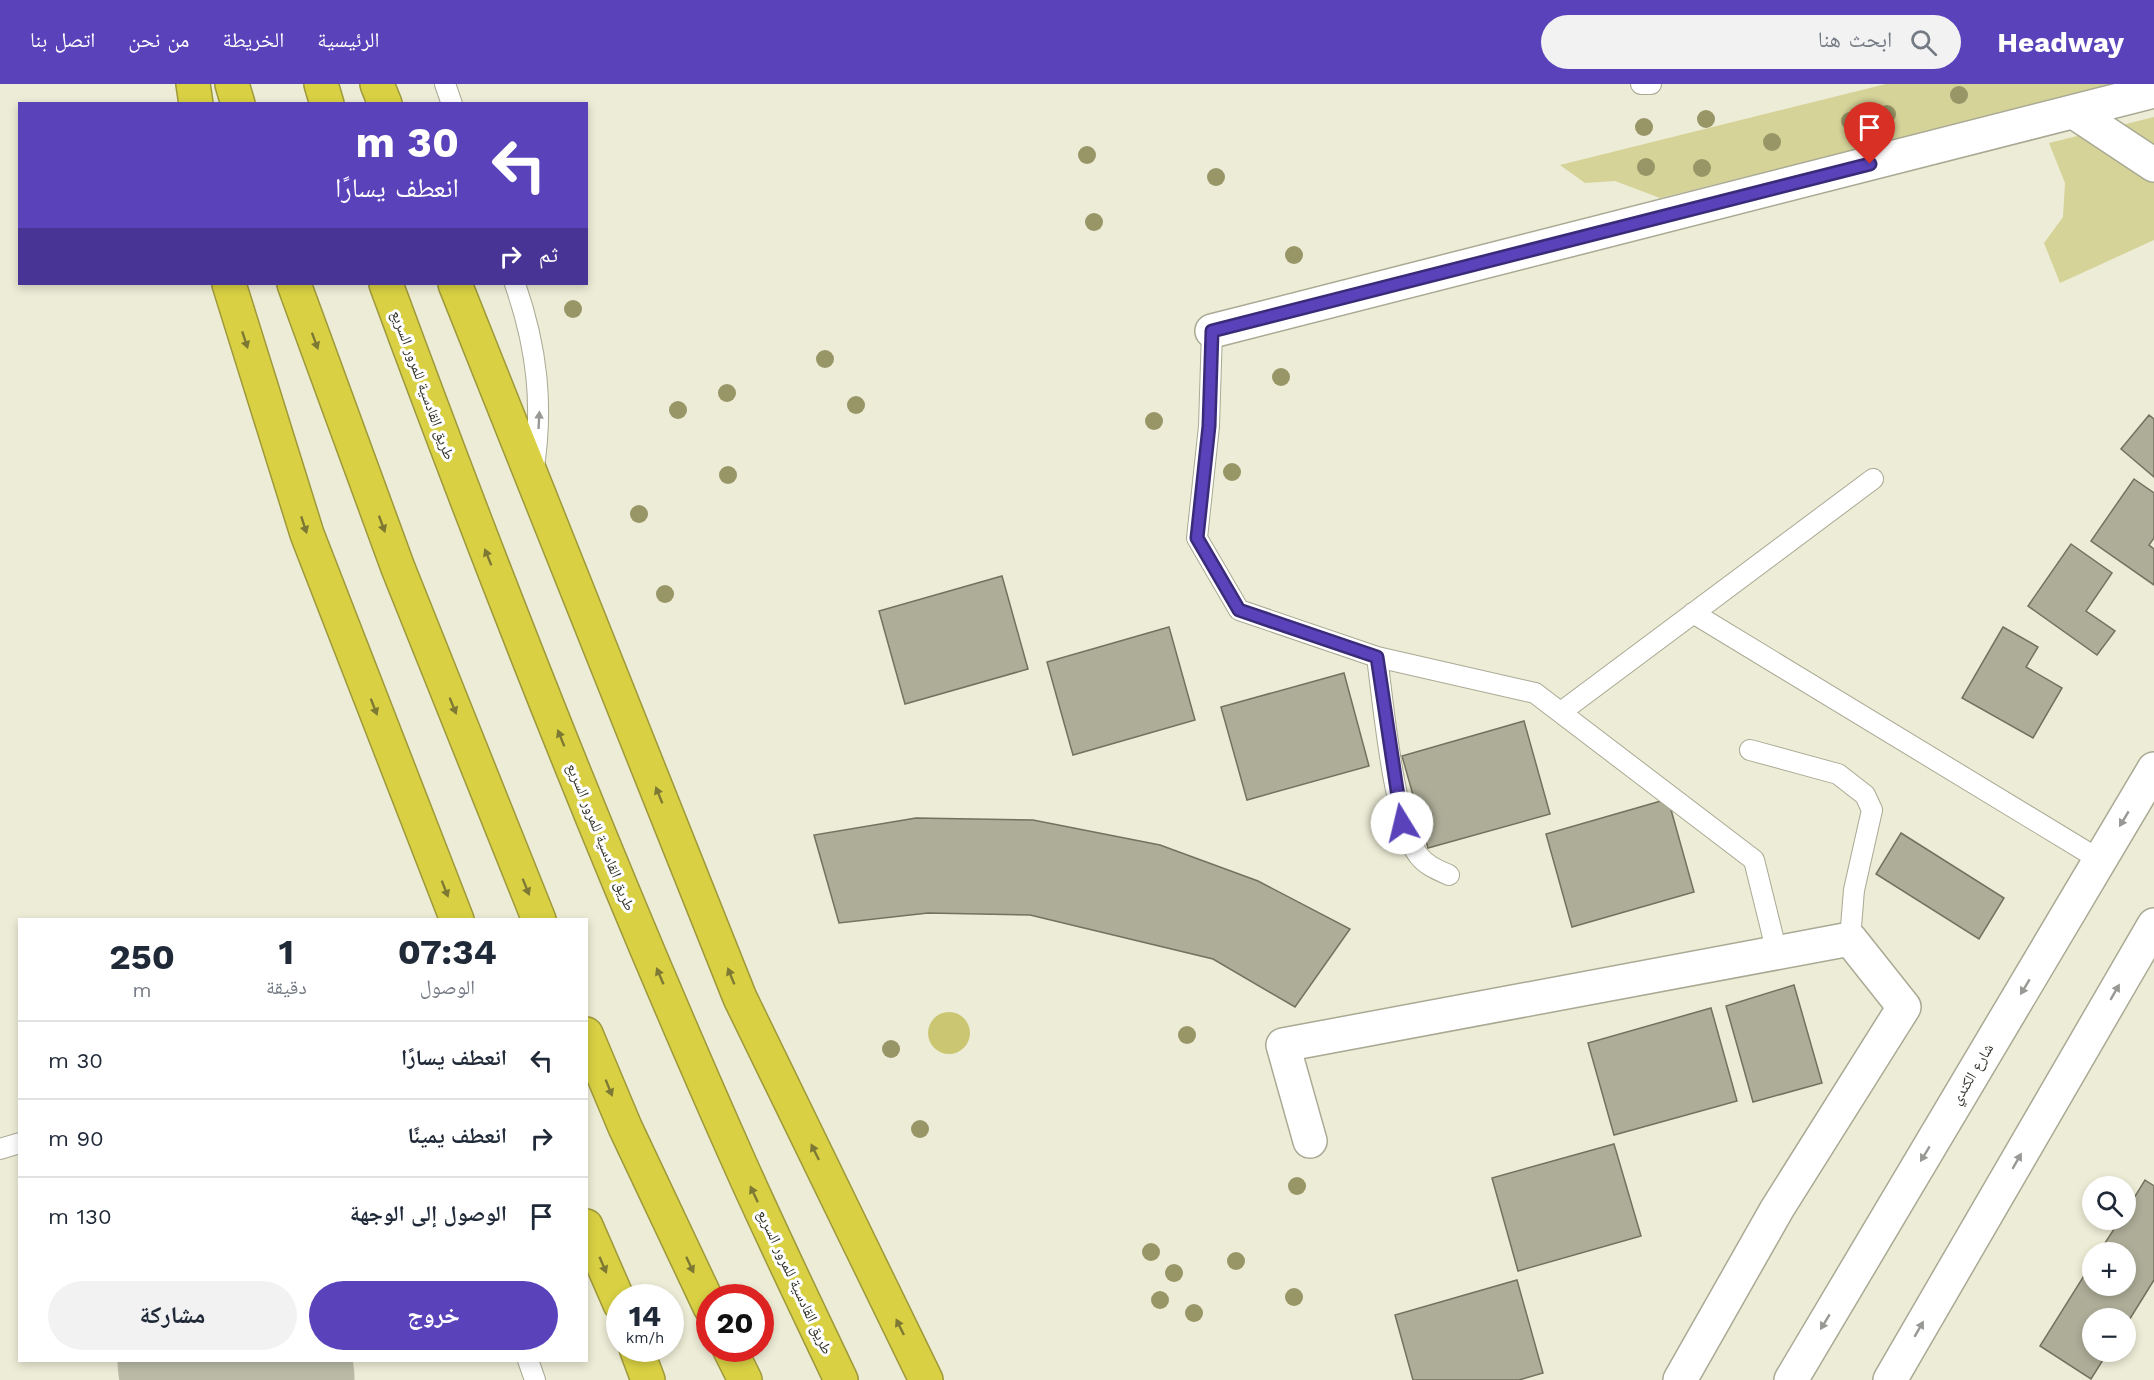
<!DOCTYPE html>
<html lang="ar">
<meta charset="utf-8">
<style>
body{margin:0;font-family:"Work Sans","Noto Naskh Arabic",sans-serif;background:#f2f2f3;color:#1f2937;direction:rtl;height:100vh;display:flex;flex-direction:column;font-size:22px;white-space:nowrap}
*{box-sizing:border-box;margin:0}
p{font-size:20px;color:#747a83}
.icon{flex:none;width:33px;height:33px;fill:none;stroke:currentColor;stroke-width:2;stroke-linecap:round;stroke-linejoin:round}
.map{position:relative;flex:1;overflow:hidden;direction:ltr}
.details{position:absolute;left:18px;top:834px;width:570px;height:444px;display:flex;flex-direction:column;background:#fff;border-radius:0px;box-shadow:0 3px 9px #0003;direction:rtl}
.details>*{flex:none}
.hud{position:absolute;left:18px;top:18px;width:570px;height:183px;border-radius:0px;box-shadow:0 3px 9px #0003;direction:rtl;background:#5942ba;color:#fff;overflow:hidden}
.fabs{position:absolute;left:2082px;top:1092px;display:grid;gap:12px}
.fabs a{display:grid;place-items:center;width:54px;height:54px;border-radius:50%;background:#fff;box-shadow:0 3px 9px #0003;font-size:30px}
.speed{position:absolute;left:606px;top:1200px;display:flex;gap:12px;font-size:30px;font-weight:700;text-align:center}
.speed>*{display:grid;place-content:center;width:78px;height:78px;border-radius:50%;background:#fff;box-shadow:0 3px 9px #0003;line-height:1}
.speed small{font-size:15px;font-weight:400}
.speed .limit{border:9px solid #d22;background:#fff;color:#111}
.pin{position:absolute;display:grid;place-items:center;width:51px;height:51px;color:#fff;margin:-62px -26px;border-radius:50% 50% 50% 0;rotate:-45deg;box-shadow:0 0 6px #0007}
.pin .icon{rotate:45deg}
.me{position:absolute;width:66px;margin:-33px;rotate:351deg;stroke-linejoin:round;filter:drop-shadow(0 0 4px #0008)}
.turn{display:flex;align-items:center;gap:21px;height:126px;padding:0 30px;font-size:27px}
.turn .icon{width:78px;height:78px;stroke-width:2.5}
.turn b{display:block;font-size:42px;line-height:51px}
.then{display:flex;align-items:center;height:57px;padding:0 30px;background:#0003;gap:12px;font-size:22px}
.eta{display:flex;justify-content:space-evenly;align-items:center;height:102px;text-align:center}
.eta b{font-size:36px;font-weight:700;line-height:42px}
.button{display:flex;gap:12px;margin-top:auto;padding:12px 30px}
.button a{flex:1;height:69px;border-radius:36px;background:#5942ba;color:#fff;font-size:24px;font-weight:700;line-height:69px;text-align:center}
.button a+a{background:#f2f2f3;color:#1f2937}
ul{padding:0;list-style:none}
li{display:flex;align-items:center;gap:18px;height:78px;padding:0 30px;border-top:2px solid #e0e1e3}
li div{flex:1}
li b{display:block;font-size:22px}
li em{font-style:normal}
header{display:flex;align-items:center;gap:36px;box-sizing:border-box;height:84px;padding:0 30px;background:#5942ba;color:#fff}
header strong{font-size:28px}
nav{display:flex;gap:33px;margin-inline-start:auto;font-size:21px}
.search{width:420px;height:54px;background:#f2f2f3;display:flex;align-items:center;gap:15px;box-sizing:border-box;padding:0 21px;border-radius:33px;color:#747a83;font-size:22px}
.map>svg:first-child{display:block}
.green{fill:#d5d398}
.water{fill:#cac671}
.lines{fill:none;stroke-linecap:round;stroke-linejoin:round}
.runway{stroke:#babaa7;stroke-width:231}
.building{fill:#adad98;stroke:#73725e;stroke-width:1.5}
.service-casing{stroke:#a9a994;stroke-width:22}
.minor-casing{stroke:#a9a994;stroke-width:36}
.tertiary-casing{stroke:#a9a994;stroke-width:36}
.motorway-casing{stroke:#9e993a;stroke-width:36}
.service{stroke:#fff;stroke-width:20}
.minor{stroke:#fff;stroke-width:33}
.tertiary{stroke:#fff;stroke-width:33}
.motorway{stroke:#d9d143;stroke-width:33}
.tree{fill:#989567}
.oneway{fill:#7d7934}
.oneway2{fill:#989894}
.route-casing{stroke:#3a2b79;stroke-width:15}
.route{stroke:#5942ba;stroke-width:10}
.labels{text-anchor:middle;stroke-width:6;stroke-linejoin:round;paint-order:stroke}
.street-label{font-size:15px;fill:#313128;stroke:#fff}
</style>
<header>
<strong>Headway</strong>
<div class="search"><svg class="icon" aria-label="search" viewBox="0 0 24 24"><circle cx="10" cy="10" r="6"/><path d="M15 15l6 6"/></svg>ابحث هنا</div>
<nav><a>الرئيسية</a><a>الخريطة</a><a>من نحن</a><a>اتصل بنا</a></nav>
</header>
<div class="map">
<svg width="2154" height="1296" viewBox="0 0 2154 1296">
<rect width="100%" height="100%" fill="#edecd6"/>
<path class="green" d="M1886,0H2121L1660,114L1615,97L1585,99L1560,81Z
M2154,33V156L2060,199L2044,159L2063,133L2065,99L2049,59Z"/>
<path class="water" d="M928 949a21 21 0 1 1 42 0a21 21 0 1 1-42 0Z"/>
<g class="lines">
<path class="runway" d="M233,1276L239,1296"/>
</g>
<path class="building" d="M2149,331L2154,335V393L2121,365Z
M2134,395L2154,409V454L2149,461L2154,465V501L2091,457Z
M2071,460L2112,489L2086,527L2115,547L2097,571L2028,522Z
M1002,492L1028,585L905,620L879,527Z
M1169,543L1195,636L1073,671L1047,578Z
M2003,543L2038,563L2026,583L2062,604L2033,654L1962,614Z
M1344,589L1369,682L1247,716L1221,623Z
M1524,637L1550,730L1428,764L1402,672Z
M1668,715L1694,808L1572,843L1546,750Z
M916,734L1033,736L1160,761L1258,797L1350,845L1295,923L1213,875L1030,831L928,829L839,839L814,751Z
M1901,749L2004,814L1979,855L1876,790Z
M1794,901L1822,999L1753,1018L1726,922Z
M1711,924L1737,1017L1614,1051L1588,959Z
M1614,1060L1641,1152L1518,1187L1492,1094Z
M2145,1096L2154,1102V1196L2126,1241V1234H2092V1268H2108L2091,1295L2040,1262L2092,1179V1202H2126V1168H2099L2120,1136H2126V1127Z
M1517,1196L1543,1289L1519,1296H1413L1395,1231Z"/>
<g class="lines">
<g class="service-casing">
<path id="service" d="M445,0L452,20
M1641,0H1651
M515,200C537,263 544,322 533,389
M1212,247L1209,342L1197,454L1239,526L1377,573L1535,609L1754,776L1777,869
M1693,529L2100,776
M1377,573C1383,617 1394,742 1419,772C1427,782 1438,786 1449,791
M1561,628L1873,395
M1750,666L1838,690L1865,711L1872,726L1854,806L1850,855
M0,1065L20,1059
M528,1276L535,1296"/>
</g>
<g class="minor-casing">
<path id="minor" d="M2074,28L2154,81
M1212,247L2154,7
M1310,1057L1283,961L1850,855L1904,923L1777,1125L1680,1296"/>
</g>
<g class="tertiary-casing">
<path id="tertiary" d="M1791,1296L2154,685
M1890,1296L2154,841"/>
</g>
<g class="motorway-casing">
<path id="motorway" d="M193,0L196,20
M232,0L238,20
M321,0L327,20
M377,0L385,20
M229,200L307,450L457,836
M294,200L398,484L539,836
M386,200C495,496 611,791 740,1080C772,1152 807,1224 841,1296
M455,200L740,914L926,1296
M586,950L625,1043L710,1223
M586,1142L620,1220
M636,1264L648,1296
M729,1264L745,1296"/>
</g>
<use href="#service" class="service"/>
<use href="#minor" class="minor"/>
<use href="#tertiary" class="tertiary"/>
<use href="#motorway" class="motorway"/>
</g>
<g class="tree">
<circle cx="1959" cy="11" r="9"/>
<circle cx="1887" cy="30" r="9"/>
<circle cx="1706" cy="35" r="9"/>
<circle cx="1850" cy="37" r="9"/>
<circle cx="1644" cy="43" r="9"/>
<circle cx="1772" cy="58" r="9"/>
<circle cx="1087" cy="71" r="9"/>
<circle cx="1646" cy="83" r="9"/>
<circle cx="1702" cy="84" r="9"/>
<circle cx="1216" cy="93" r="9"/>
<circle cx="1094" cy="138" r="9"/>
<circle cx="1294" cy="171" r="9"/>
<circle cx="573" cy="225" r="9"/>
<circle cx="825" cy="275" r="9"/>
<circle cx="1281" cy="293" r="9"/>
<circle cx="727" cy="309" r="9"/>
<circle cx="856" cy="321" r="9"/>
<circle cx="678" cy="326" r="9"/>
<circle cx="1154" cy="337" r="9"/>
<circle cx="1232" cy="388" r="9"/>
<circle cx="728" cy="391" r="9"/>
<circle cx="639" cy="430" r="9"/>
<circle cx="665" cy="510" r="9"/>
<circle cx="1187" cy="951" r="9"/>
<circle cx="891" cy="965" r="9"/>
<circle cx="920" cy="1045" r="9"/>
<circle cx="1297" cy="1102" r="9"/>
<circle cx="1151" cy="1168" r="9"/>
<circle cx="1236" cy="1177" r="9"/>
<circle cx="1174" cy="1189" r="9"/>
<circle cx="1294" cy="1213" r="9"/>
<circle cx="1160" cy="1216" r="9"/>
<circle cx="1194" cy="1229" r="9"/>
</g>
<defs><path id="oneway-solid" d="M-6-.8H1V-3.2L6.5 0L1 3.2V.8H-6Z" transform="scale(1.5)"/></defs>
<g class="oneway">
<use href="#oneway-solid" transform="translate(245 256) rotate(72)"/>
<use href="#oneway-solid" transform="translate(315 257) rotate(70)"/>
<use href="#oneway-solid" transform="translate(382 440) rotate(70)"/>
<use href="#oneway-solid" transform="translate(304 441) rotate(72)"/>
<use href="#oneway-solid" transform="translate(488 473) rotate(-112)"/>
<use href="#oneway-solid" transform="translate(453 622) rotate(68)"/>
<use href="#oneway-solid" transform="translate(374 623) rotate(69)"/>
<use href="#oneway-solid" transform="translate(561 654) rotate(-112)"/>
<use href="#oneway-solid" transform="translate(659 711) rotate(-112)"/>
<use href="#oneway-solid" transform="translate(526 803) rotate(68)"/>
<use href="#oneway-solid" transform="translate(445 805) rotate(69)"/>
<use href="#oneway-solid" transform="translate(660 892) rotate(-113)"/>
<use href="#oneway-solid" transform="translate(731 892) rotate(-112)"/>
<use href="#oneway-solid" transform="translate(609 1004) rotate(68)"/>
<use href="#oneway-solid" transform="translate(815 1068) rotate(-116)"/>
<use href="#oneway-solid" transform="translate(754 1110) rotate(-115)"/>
<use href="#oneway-solid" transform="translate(603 1181) rotate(67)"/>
<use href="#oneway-solid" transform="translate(690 1181) rotate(65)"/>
<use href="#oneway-solid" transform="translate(900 1243) rotate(-116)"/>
</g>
<g class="oneway2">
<use href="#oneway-solid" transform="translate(539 336) rotate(-87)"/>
<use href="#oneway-solid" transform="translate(2124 735) rotate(121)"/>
<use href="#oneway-solid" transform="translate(2025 903) rotate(121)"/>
<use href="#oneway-solid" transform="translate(2115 908) rotate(-60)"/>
<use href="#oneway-solid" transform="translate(1925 1070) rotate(121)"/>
<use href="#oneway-solid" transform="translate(2017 1077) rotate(-60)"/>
<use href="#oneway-solid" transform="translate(1825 1238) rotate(121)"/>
<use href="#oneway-solid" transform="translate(1919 1245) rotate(-60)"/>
</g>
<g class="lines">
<g class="route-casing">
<path id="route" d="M1402,739L1377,573L1239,526L1197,454L1209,342L1212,247L1870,80"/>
</g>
<use href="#route" class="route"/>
</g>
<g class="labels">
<g class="street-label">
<text transform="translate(423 301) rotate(70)" y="5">طريق القادسية للمرور السريع</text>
<text transform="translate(601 753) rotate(68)" y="5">طريق القادسية للمرور السريع</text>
<text transform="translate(1972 990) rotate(-59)" y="5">شارع الكندي</text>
<text transform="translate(795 1198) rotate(65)" y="5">طريق القادسية للمرور السريع</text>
</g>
</g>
</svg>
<div class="fabs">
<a><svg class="icon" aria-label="search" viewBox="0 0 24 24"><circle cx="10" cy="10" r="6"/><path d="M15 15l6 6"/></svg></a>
<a>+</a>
<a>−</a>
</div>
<div class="speed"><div>14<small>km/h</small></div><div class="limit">20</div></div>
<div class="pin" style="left:1870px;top:80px;background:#d93025"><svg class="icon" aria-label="arrive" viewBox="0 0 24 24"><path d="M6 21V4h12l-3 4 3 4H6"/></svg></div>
<svg class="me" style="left:1402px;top:739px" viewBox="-20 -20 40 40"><circle r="19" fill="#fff"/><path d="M0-13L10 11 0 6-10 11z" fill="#5942ba"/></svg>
<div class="hud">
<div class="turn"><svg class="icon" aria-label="left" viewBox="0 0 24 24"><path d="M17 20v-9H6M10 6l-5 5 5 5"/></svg><div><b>30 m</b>انعطف يسارًا</div></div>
<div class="then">ثم<svg class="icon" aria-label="right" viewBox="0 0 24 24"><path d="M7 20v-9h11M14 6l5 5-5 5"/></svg></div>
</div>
<section class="details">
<div class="eta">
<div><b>07:34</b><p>الوصول</p></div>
<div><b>1</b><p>دقيقة</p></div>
<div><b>250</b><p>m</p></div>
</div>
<ul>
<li><svg class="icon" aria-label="left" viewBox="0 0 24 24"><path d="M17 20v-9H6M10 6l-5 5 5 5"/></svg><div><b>انعطف يسارًا</b></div><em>30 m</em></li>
<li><svg class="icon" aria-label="right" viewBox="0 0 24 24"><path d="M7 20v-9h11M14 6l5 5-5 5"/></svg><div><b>انعطف يمينًا</b></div><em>90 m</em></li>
<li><svg class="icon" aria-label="arrive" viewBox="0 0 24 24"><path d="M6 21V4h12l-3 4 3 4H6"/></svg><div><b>الوصول إلى الوجهة</b></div><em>130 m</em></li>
</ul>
<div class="button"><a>خروج</a><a>مشاركة</a></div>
</section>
</div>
